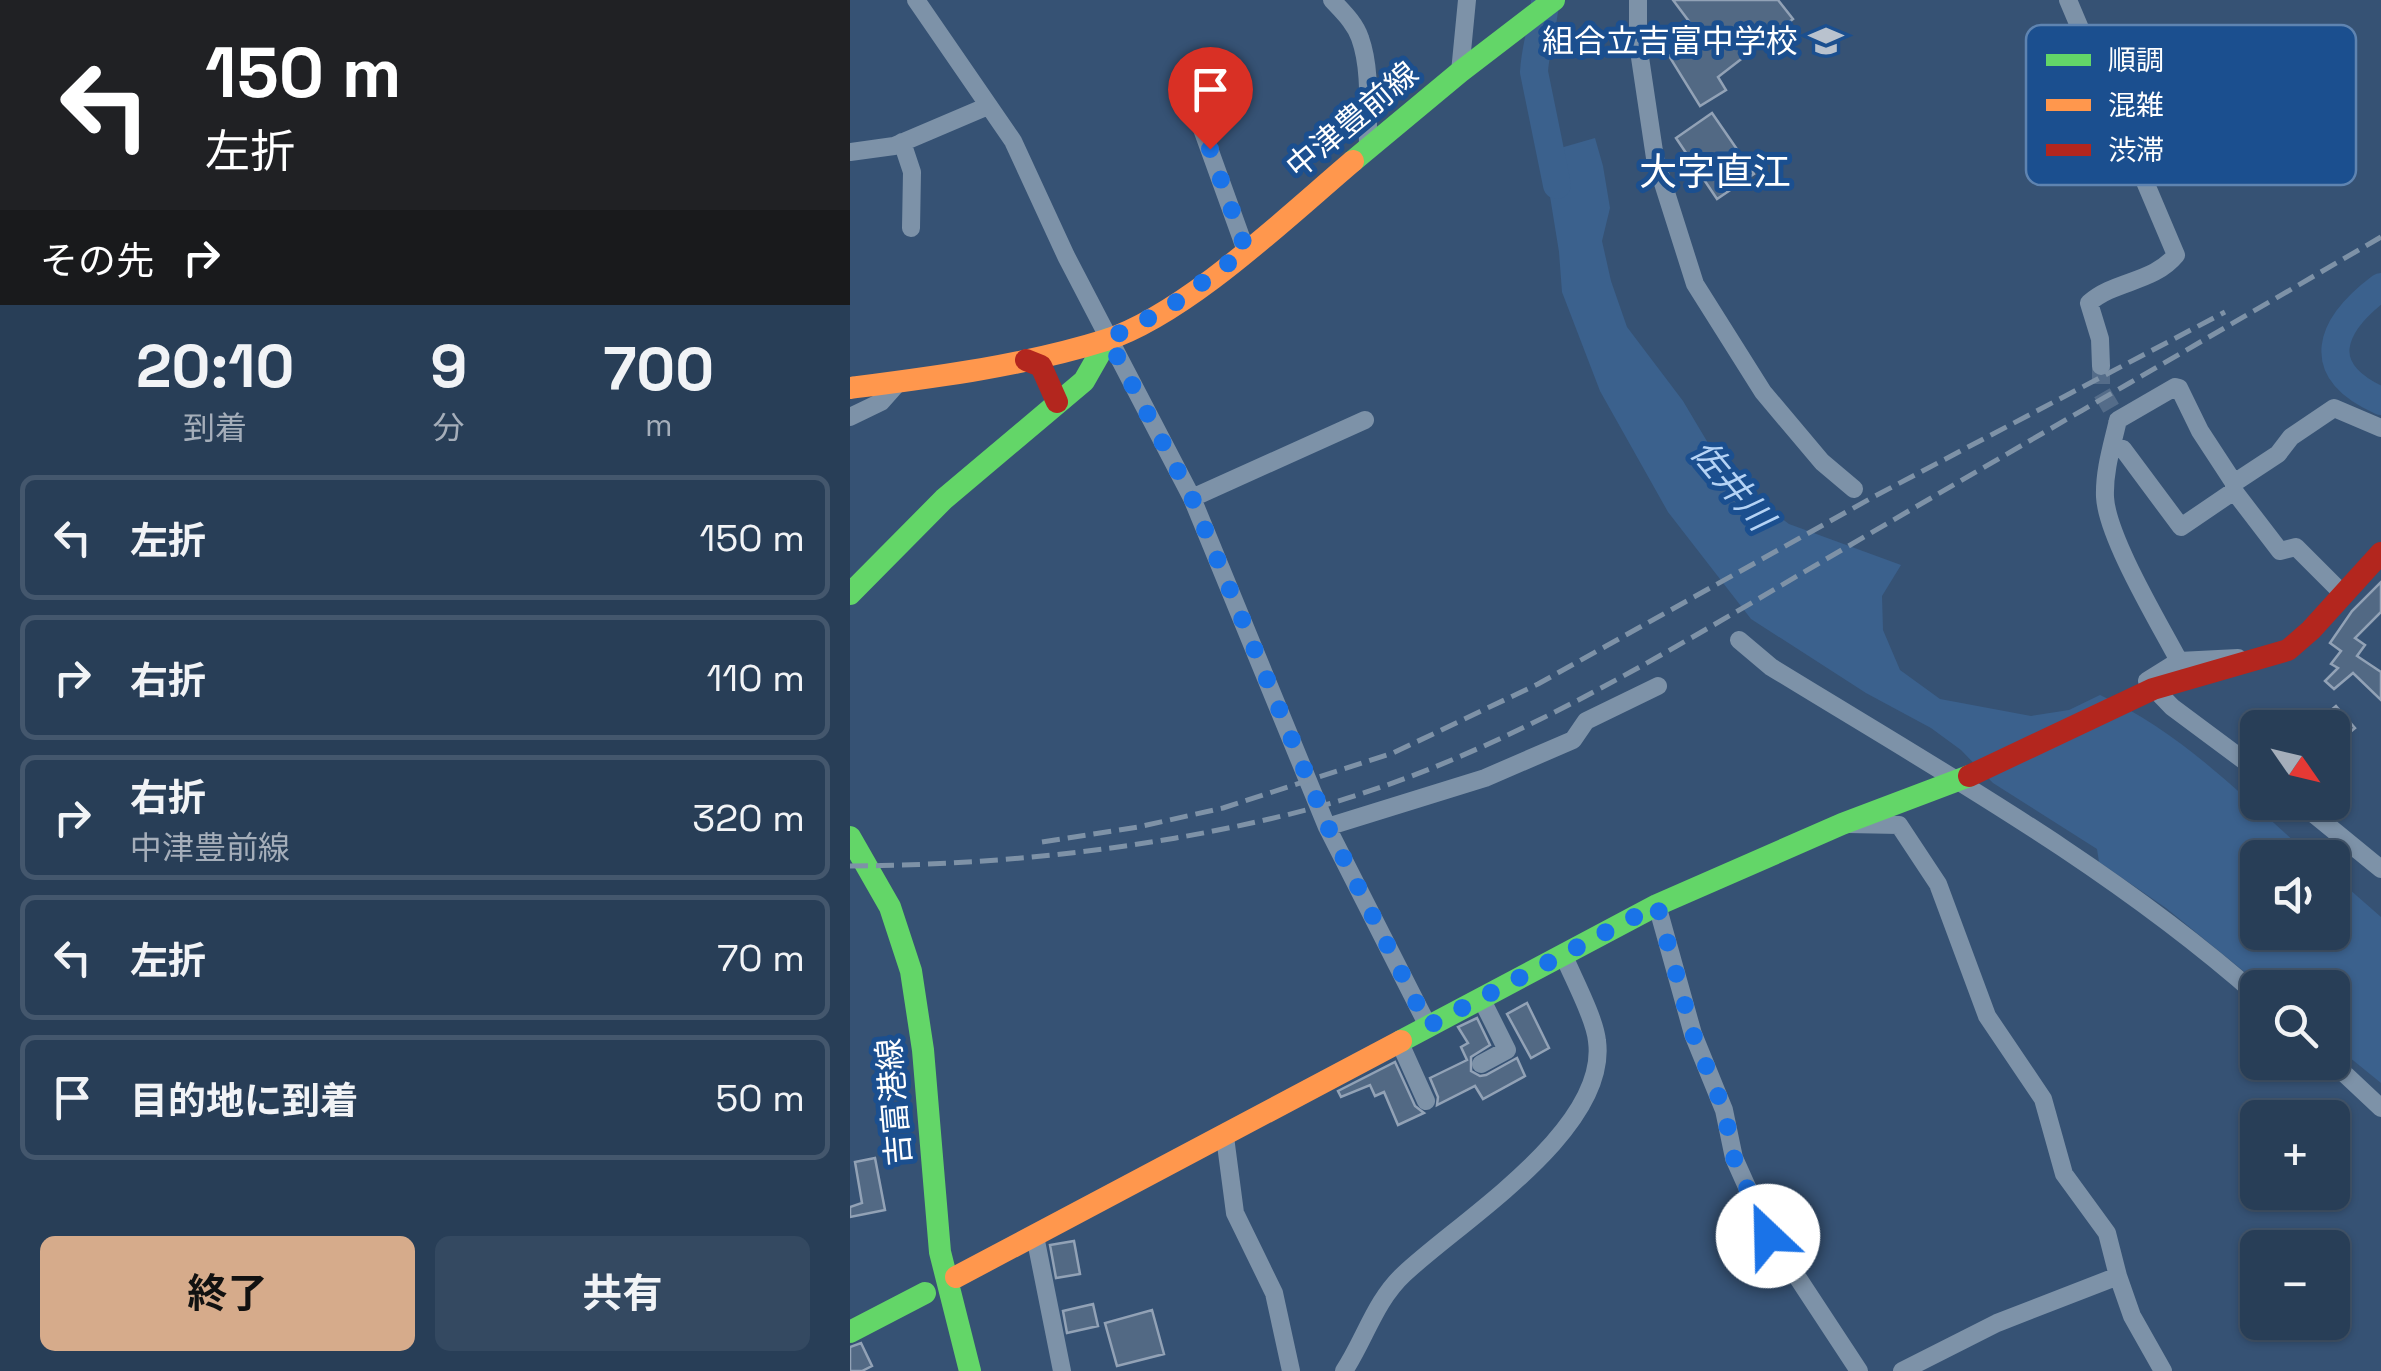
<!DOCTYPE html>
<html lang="ja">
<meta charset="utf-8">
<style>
body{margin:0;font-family:"Space Grotesk","Noto Sans JP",sans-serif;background:#344961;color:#f1f3f6;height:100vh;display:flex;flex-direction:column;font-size:38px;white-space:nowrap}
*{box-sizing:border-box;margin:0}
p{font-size:32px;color:#a5aeba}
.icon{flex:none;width:55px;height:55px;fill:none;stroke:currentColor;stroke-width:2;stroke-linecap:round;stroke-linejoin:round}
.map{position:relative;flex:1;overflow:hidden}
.side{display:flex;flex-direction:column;background:#283e57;width:850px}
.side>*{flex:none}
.banner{background:#202124;color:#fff;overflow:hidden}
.needle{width:65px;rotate:124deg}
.tools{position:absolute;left:1390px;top:710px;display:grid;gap:20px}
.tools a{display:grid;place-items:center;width:110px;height:110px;border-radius:15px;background:#283e57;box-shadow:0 2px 8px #0004,0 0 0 2px #44576d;font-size:50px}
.pin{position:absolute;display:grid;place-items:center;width:85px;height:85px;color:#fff;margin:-102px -42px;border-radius:50% 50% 50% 0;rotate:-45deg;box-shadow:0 0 10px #0007}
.pin .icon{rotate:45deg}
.me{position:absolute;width:110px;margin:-55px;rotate:336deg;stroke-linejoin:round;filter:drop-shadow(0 0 8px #0008)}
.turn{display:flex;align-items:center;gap:35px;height:210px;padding:0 40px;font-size:45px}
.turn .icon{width:130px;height:130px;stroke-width:2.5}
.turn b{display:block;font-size:70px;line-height:85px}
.then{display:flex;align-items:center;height:95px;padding:0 40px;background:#0003;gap:20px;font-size:38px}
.eta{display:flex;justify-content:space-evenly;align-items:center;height:170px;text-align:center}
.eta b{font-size:60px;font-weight:700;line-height:70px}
.primary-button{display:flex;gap:20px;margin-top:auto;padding:20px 40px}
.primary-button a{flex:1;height:115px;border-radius:15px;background:#d6ab8b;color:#111;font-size:40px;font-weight:700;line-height:115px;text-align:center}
.primary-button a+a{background:#344961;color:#f1f3f6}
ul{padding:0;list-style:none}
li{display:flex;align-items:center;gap:30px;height:125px;margin:0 20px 15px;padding:0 20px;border:5px solid #44576d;border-radius:15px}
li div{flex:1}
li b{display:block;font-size:38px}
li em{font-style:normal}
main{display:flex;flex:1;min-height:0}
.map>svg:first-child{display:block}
.water{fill:#3b618d}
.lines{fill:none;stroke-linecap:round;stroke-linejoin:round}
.river{stroke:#3b618d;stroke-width:28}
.building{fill:#526984;stroke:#92a2b6;stroke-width:2.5}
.street-tunnel{stroke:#546c89;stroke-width:18;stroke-dasharray:18 9;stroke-linecap:butt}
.street{stroke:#7d92a8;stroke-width:18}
.fast{stroke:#63d668;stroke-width:22}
.slow{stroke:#ff974d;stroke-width:22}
.jam{stroke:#b3261e;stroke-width:22}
.rail{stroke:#7e92a7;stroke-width:5;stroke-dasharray:18 8;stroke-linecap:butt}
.route{stroke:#1a73e8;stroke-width:18;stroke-dasharray:0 32.4}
.labels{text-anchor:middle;stroke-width:10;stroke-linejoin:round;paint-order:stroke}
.poi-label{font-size:32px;fill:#fff;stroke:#1b4f8f;text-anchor:end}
.street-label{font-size:32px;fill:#fff;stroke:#1b4f8f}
.water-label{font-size:35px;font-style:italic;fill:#b5d3f5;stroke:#1b4f8f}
.quarter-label{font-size:38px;fill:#fff;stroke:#1b4f8f}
.key{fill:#1b4f8f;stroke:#5f84b1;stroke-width:2.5}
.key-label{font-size:28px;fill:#fff}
</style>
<main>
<section class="side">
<div class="banner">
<div class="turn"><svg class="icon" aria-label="left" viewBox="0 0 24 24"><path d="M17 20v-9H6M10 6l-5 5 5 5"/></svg><div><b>150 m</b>左折</div></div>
<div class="then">その先<svg class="icon" aria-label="right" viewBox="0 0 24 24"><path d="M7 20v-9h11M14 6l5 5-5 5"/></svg></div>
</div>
<div class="eta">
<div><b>20:10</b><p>到着</p></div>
<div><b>9</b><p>分</p></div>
<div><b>700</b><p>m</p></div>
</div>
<ul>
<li><svg class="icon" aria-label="left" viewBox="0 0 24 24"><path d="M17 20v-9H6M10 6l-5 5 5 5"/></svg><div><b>左折</b></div><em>150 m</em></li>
<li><svg class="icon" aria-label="right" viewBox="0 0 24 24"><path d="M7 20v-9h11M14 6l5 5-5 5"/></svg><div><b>右折</b></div><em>110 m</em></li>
<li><svg class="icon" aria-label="right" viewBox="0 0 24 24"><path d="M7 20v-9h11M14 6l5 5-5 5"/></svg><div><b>右折</b><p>中津豊前線</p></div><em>320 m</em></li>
<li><svg class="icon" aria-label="left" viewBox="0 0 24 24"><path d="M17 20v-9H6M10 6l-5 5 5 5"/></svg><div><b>左折</b></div><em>70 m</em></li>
<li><svg class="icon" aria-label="arrive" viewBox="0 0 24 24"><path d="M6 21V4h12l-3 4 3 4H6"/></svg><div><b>目的地に到着</b></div><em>50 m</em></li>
</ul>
<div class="primary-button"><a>終了</a><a>共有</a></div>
</section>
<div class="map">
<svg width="1531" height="1371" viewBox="0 0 1531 1371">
<rect width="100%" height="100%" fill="#365274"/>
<path class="water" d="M745,138L753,166L760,208L752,241L761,281L777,327L833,401L858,443L891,488L939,524L1051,565L1032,596L1033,630L1050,670L1090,699L1181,716L1219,710L1250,695C1332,732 1395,799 1462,857L1408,858V932H1482L1483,875L1531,917V1083L1483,1044L1482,988L1413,987L1316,908L1249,862L1247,849L1143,783L1111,750L1081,728L1016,693L901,619L818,512L750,391L712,292L709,252L693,153Z"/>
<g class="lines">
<path class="river" d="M695,0C694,25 685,48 684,72L707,185
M1531,287C1479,326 1462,370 1531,401"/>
</g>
<path class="building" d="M823,0H928L943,19L868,77L876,90L850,106L819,56L850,36Z
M862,113L904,174L867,199L826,138Z
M1531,582V612L1505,638L1515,645L1507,656L1531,672V700L1503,673L1484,689L1475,681L1488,668L1481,664L1491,651L1480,643L1502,611Z
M1486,706L1505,728L1493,738L1474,716Z
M677,1003L699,1048L681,1058L657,1014Z
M627,1018L640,1045L621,1057V1071L630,1076L636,1075L667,1058L675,1076L633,1099L625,1086L587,1105L588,1097L580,1078L617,1060L611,1047L618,1043L608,1027Z
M545,1062L565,1106L574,1113L548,1125L534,1092L525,1096L520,1085L491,1097L488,1091Z
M25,1158L35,1210L0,1217V1207L12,1203L5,1162Z
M224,1241L230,1274L206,1278L200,1245Z
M243,1304L248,1326L217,1333L213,1311Z
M302,1310L314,1354L267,1366L255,1323Z
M11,1343L22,1366L12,1371H0V1347Z"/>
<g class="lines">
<path class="street-tunnel" d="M1251,366V391L1268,420"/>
<path class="street" d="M66,0L163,141L216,256L342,498L477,827L578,1026
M482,0C493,12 505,23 510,38C522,71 517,114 518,149
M788,0V44L805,158L845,284L913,392L972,462L1004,489
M1218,0L1326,255C1303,283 1265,280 1239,303L1250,339L1251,366
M610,72L617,0
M339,93L396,251
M52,142L62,172L61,228
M0,152L44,146L138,106
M0,417L31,402L47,384
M1273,449L1331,527L1384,491V483L1428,454L1441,437L1484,408L1531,428
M1384,483L1350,431L1329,388L1325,387L1268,420C1262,446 1254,471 1255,497C1257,537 1309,623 1329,661L1297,681L1322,707L1408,771
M1384,491L1430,551L1446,547L1494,595
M342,498L515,420
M889,640L921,667C1087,769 1261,866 1408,996
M1329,661L1388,658
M1449,802L1531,869
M998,824L1049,825L1088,884L1137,1016L1193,1099L1214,1174L1257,1233L1268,1276L1147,1323L1052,1371
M477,827L635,778L723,740L736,721L808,686
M807,905L843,1034L874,1110L884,1158L919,1236L927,1267L944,1272L1009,1371
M549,1041L576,1101
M1482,1062L1531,1108
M631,1064L657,1050L631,998
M375,1137L385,1213L424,1293L441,1371
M185,1236L212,1371
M1268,1276L1282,1316L1313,1371
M494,1371C515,1339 525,1301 554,1274C610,1221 759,1130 747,1041C745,1019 723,978 714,956"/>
<path class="fast" d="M503,161L610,72L704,0
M0,594L94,499L234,381L258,339
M0,837L40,907L61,971L73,1050L90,1252L120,1371
M551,1041L807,905L992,824L1119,776
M0,1332L75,1293"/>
<path class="slow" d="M0,388C85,377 173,366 256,340C336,314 438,216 503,161
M106,1277L551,1041"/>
<path class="jam" d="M176,360L191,366L207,402
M1119,776L1303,689L1438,650L1461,630L1531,553"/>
<path class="rail" d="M192,842L288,827L373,808L543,753L688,684L1025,496L1375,312
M0,866C155,865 310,848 460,809C648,759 823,648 990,551C1170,446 1351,342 1531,237"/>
</g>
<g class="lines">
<path class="route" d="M360,149L396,250L318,308L258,339L342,498L478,827L578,1026L807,905L843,1034L874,1110L884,1158L918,1236"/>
</g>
<defs>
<g id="school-bare" transform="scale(2.7)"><path d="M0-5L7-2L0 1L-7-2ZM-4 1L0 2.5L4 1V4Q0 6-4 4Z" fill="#b9c2ce" stroke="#1b4f8f" stroke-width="2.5" paint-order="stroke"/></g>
</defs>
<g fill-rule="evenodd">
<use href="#school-bare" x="976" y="41"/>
</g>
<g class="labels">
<g class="poi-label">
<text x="948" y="52">組合立吉富中学校</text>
</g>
<g class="street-label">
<text transform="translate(502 120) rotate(-40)" y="11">中津豊前線</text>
<text transform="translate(44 1102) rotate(-95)" y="11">吉富港線</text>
</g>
<g class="water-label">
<text transform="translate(882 485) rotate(50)" y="12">佐井川</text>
</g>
<g class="quarter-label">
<text x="865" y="185">大字直江</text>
</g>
</g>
<rect x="1176" y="25" width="330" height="160" rx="15" class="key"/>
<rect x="1196" y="54" width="45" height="12" fill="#63d668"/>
<rect x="1196" y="99" width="45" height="12" fill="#ff974d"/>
<rect x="1196" y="144" width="45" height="12" fill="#b3261e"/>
<g class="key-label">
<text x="1258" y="70">順調</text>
<text x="1258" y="115">混雑</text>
<text x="1258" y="160">渋滞</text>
</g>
</svg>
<div class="tools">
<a><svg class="needle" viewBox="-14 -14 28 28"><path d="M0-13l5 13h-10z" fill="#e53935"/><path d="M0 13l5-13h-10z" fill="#a5aeba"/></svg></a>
<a><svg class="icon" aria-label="sound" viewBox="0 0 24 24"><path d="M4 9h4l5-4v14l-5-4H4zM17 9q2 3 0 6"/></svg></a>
<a><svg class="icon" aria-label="search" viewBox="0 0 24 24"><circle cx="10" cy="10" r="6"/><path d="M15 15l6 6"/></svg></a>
<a>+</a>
<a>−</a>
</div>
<div class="pin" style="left:360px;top:149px;background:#d93025"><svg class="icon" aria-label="arrive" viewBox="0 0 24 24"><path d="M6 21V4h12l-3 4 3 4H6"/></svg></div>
<svg class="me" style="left:918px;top:1236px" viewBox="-20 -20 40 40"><circle r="19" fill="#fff"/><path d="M0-13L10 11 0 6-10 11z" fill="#1a73e8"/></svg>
</div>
</main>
